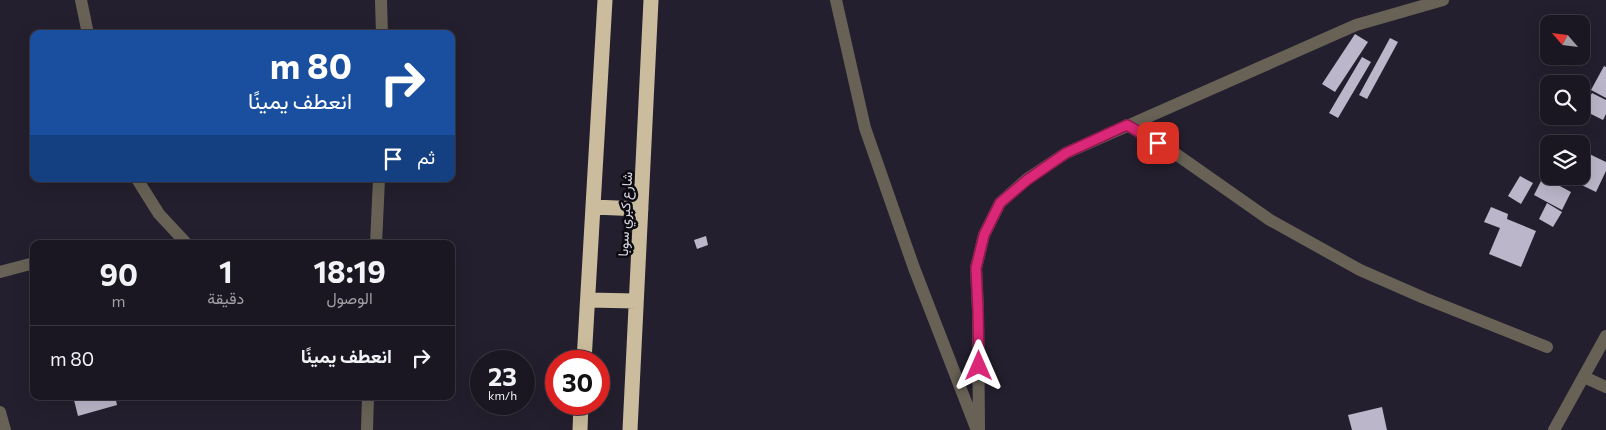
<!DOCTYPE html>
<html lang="ar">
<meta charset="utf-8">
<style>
body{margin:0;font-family:Commissioner,Vazirmatn,sans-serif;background:#28242f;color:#f1f3f6;direction:rtl;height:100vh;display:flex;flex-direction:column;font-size:19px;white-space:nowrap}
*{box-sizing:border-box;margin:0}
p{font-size:16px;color:#a09fa5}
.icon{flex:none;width:28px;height:28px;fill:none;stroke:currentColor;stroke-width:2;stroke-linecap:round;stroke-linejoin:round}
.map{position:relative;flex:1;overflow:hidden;direction:ltr}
.side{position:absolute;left:30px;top:240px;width:425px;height:160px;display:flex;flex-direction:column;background:#1b1722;border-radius:10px;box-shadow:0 5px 20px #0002,0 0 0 1px #393640;direction:rtl}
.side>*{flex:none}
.hud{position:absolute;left:30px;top:30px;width:425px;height:152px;border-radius:10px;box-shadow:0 5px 20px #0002,0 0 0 1px #393640;direction:rtl;background:#1a4fa0;color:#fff;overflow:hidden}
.needle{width:32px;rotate:298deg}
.buttons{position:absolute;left:1540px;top:15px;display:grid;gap:10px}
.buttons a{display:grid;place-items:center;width:50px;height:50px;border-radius:10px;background:#1b1722;box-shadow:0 5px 20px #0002,0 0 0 1px #393640;font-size:25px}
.speed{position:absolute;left:470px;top:350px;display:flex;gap:10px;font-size:25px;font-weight:700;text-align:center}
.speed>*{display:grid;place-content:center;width:65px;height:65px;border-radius:50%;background:#1b1722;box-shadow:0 5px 20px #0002,0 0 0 1px #393640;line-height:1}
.speed small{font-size:12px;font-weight:400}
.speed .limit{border:8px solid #d22;background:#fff;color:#111}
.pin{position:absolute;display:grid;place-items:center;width:42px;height:42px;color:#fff;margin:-21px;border-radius:10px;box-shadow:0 2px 8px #0006}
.me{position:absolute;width:55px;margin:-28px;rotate:0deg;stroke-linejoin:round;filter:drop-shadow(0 0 4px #0008)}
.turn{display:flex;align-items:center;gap:18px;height:105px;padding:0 20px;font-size:22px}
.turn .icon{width:65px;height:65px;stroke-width:2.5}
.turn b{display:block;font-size:35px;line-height:42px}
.then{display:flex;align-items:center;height:48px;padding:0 20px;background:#0003;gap:10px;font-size:19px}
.eta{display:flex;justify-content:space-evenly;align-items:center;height:85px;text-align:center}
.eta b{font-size:30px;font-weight:700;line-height:35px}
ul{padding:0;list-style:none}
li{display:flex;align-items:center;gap:15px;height:65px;padding:0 20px;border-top:1px solid #393640}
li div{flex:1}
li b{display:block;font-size:19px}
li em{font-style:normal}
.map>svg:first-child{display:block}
.building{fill:#bbb6c9}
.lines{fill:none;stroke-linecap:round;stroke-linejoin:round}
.minor{stroke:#686256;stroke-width:12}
.highway{stroke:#cabc9c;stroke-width:15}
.route-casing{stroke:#8e194d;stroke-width:12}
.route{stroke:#db2777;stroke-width:9}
.labels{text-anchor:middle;stroke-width:5;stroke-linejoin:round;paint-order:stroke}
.street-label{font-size:14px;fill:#dad8e2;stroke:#0c0a11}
</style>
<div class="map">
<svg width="1606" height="430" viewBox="0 0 1606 430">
<rect width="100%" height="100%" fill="#241f2e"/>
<path class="building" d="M1355,34L1368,42L1335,92L1322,84Z
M1390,38L1398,42L1367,99L1359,95Z
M1362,57L1371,62L1338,118L1329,113Z
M1604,66L1606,67V98L1591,90Z
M1592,93L1606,100V114L1603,120L1583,110Z
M1581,150L1606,162V171L1596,192L1563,176H1581Z
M1520,176L1533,183L1521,204L1508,196Z
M1543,177L1571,192L1562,210L1534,195Z
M1547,203L1562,212L1553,227L1539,219Z
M1491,207L1508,214L1507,219L1536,231L1521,267L1489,254L1500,228L1484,222Z
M706,236L708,245L697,249L694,240Z
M73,396H115L117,405L78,416Z
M1382,407L1387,430H1352L1348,415Z"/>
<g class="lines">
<path class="minor" d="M81,0L88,34
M381,0L382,34
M836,0L865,128L914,268L976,428
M1127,125L1173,152L1270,220L1360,270L1424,298L1547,347
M137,179L159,214L187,244
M376,244L379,179
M0,272L34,263
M1584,377L1606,387
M0,412L5,430
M367,430L368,396
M979,430L978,310L976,268L984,235L1000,203L1027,179L1066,153L1356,25L1443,0
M1554,430L1606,336"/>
<path class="highway" d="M593,207L641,209
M588,300L636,301
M584,361L605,0
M580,430L581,404
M630,430L651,0"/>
</g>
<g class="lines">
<g class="route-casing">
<path id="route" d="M979,366L978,310L976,268L984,235L1000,203L1027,180L1066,153L1127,125L1158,143"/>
</g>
<use href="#route" class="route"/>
</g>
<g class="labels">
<g class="street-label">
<text transform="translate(625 214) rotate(-87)" y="5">شارع كبري سوبا</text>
</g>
</g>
</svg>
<div class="buttons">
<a><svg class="needle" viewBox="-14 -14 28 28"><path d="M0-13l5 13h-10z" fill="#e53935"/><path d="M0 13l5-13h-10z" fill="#a09fa5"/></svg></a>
<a><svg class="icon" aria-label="search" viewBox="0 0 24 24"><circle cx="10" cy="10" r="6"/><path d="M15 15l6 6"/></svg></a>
<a><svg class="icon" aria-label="layers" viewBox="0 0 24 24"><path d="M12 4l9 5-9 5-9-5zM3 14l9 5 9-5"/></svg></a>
</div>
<div class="speed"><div>23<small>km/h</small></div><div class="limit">30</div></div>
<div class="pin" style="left:1158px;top:143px;background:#d93025"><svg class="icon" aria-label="arrive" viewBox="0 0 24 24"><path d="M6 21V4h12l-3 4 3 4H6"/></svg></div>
<svg class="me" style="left:979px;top:366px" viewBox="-20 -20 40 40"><path d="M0-17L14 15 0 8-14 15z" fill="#db2777" stroke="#fff" stroke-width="4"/></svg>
<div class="hud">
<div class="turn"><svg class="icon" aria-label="right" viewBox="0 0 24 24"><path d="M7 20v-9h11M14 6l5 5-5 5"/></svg><div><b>80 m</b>انعطف يمينًا</div></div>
<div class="then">ثم<svg class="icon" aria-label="arrive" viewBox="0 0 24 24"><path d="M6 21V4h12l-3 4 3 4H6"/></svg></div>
</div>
<section class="side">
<div class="eta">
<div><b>18:19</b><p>الوصول</p></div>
<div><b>1</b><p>دقيقة</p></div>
<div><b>90</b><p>m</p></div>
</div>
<ul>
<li><svg class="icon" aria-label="right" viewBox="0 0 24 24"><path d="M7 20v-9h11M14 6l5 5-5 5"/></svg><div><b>انعطف يمينًا</b></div><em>80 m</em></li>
</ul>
</section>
</div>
